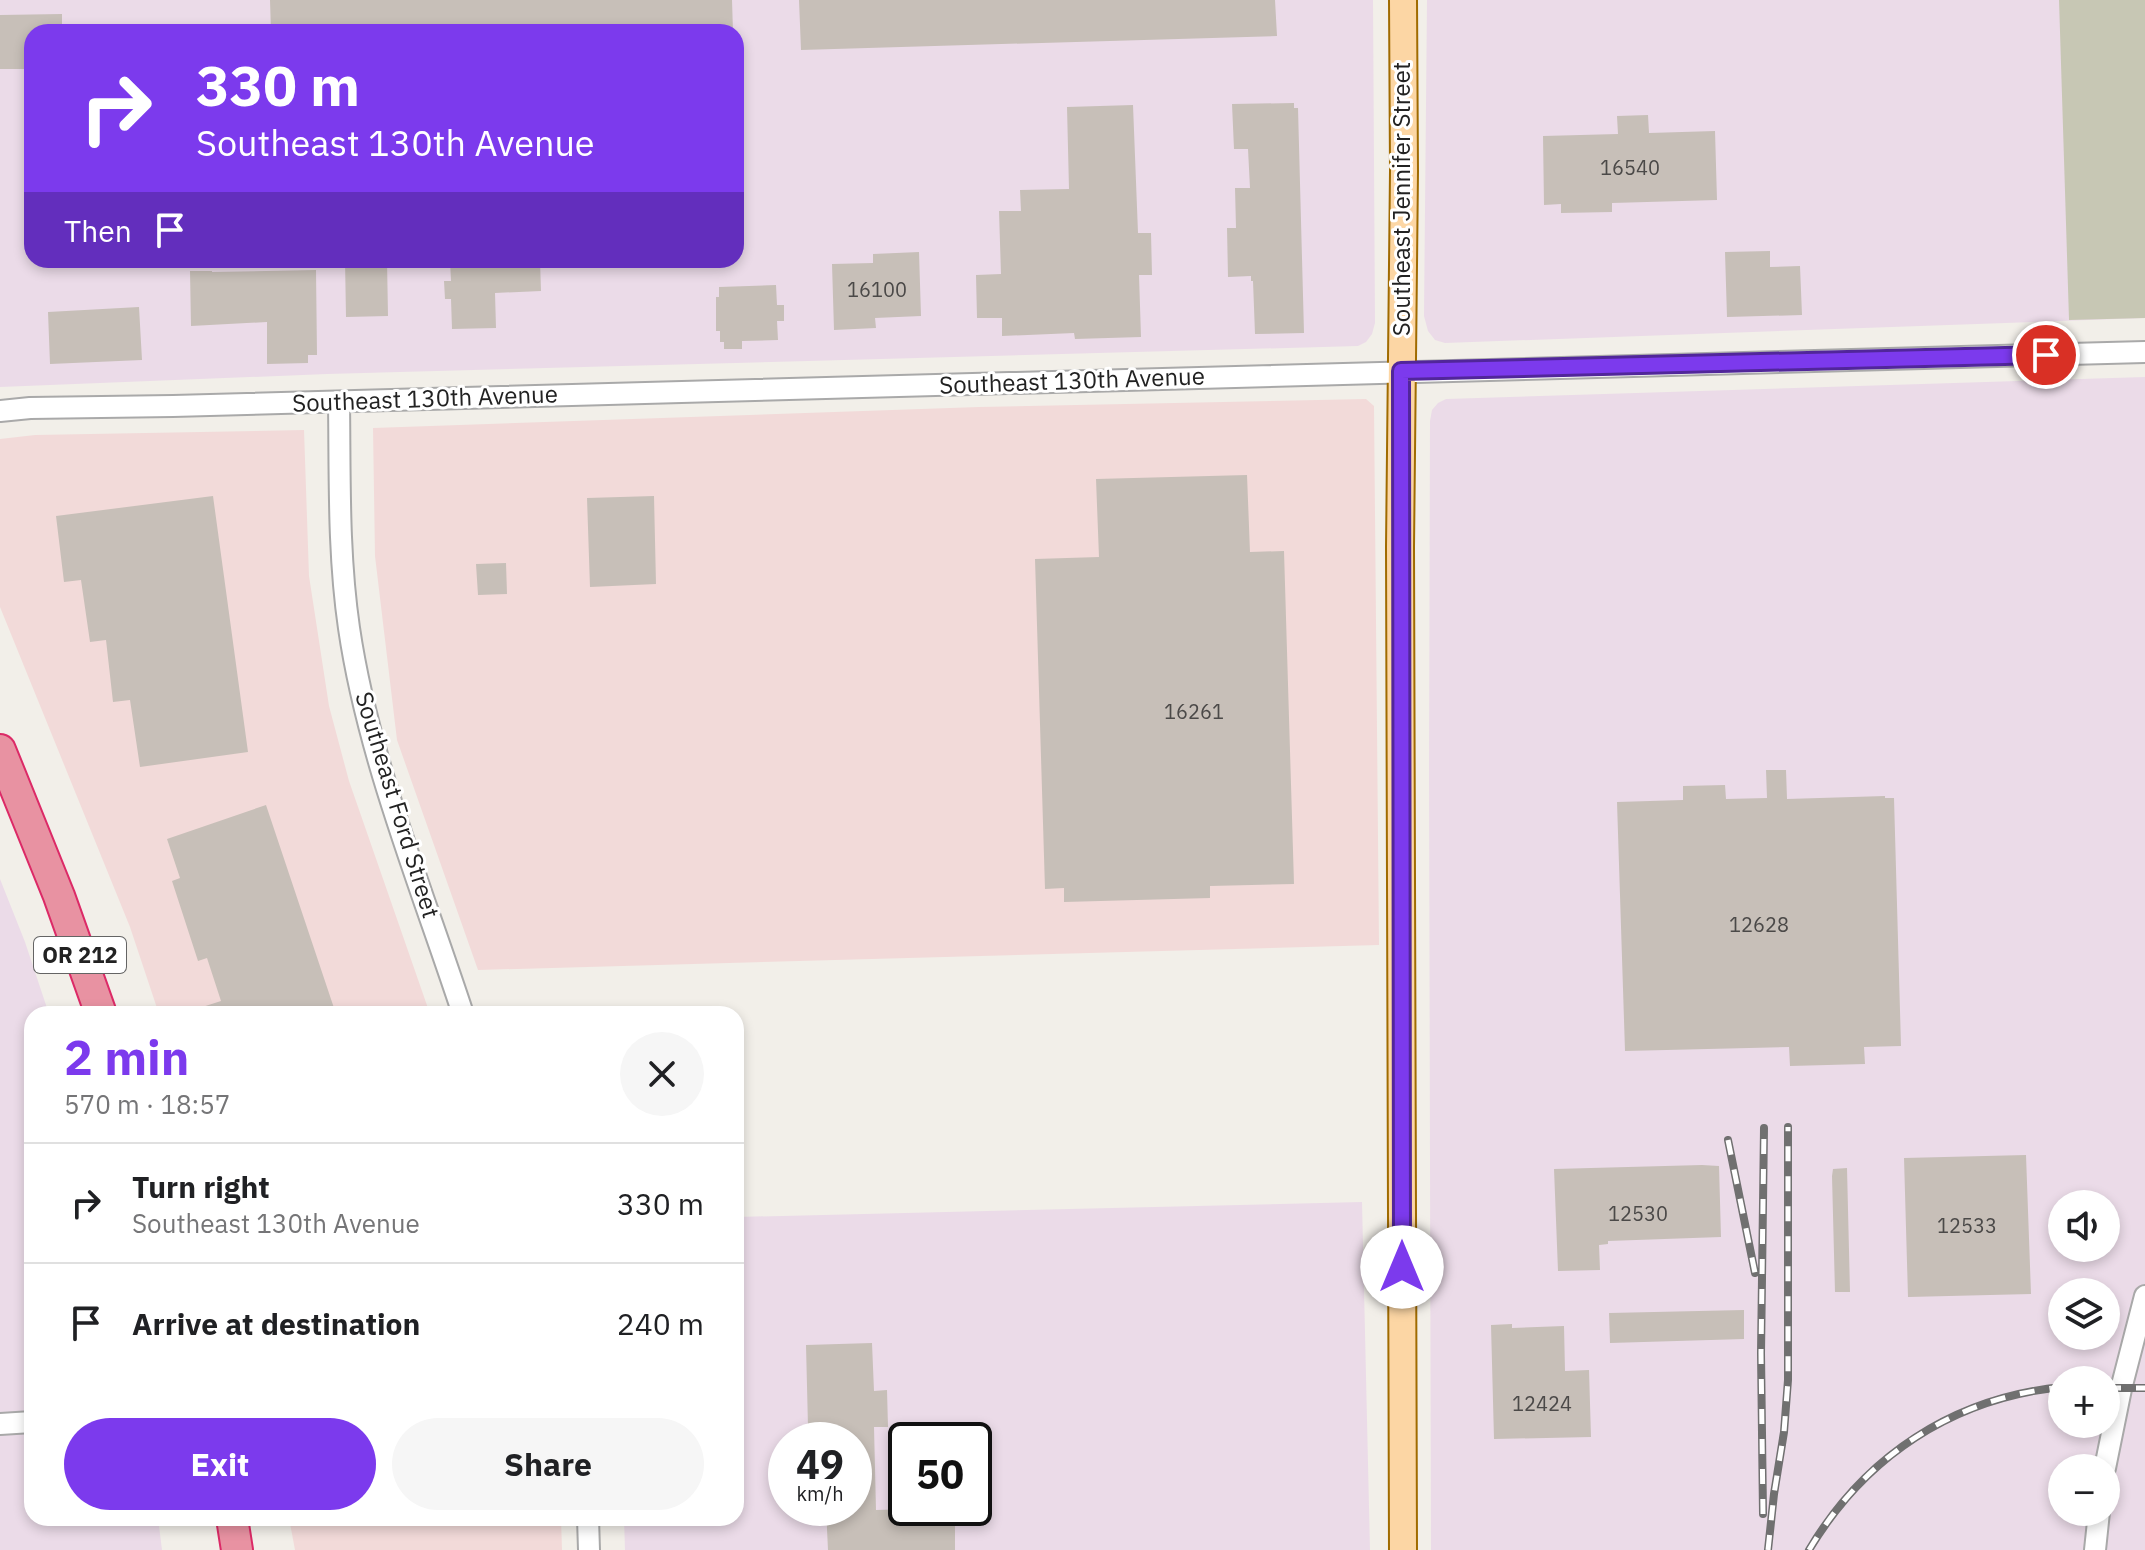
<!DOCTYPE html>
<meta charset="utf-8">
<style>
body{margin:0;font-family:"IBM Plex Sans",sans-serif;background:#f6f6f6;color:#202124;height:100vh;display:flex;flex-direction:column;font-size:30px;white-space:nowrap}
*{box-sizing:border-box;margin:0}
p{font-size:26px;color:#757577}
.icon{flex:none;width:44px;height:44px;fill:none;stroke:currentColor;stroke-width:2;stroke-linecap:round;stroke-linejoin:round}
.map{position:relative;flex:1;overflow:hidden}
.sheet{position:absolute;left:24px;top:1006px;width:720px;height:520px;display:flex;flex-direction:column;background:#fff;border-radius:24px;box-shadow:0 4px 12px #0003}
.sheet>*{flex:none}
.guide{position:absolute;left:24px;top:24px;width:720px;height:244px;border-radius:24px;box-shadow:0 4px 12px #0003;background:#7c3aed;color:#fff;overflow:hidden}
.fabs{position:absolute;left:2048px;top:1190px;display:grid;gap:16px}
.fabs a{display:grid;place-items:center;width:72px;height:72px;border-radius:50%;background:#fff;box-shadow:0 4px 12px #0003;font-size:40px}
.speed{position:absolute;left:768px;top:1422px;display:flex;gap:16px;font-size:40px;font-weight:700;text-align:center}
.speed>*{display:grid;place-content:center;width:104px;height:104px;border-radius:50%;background:#fff;box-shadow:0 4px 12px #0003;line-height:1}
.speed small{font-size:20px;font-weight:400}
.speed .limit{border:4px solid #111;border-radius:12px;background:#fff;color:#111}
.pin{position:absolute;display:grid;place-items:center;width:68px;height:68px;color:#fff;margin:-34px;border:4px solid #fff;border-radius:50%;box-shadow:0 2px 8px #0007}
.me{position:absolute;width:88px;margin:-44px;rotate:0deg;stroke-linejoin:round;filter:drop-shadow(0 0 6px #0008)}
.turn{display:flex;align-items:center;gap:28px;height:168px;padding:0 40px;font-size:36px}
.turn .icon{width:104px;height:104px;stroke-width:2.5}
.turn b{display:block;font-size:56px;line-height:68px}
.then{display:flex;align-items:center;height:76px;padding:0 40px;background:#0003;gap:16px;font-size:30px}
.round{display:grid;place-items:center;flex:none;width:84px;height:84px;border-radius:42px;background:#f6f6f6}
.summary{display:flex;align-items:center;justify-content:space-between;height:136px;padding:0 40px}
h1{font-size:48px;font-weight:800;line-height:60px;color:#7c3aed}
.button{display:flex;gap:16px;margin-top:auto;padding:16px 40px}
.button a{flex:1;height:92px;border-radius:48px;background:#7c3aed;color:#fff;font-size:32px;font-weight:800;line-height:92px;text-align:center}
.button a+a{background:#f6f6f6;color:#202124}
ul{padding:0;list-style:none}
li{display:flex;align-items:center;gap:24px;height:120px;padding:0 40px;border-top:2px solid #e0e0e0}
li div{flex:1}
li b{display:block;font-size:30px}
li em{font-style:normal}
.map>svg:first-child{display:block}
.commercial{fill:#f2dad9}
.industrial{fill:#ebdbe8;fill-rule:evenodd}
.construction{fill:#c7c7b4}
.building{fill:#c7bfb8}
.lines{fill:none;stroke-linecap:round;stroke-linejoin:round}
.minor-casing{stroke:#a9a9a9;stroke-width:24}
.major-casing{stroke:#a06b00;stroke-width:30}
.highway-casing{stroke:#dc2a67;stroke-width:34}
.minor{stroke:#fff;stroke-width:20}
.major{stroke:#fcd6a4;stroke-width:26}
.highway{stroke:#e892a2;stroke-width:30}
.rail-casing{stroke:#707070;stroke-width:8}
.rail{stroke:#fff;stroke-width:5;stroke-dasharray:15;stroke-linecap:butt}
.route-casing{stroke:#51269a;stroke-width:20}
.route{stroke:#7c3aed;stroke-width:14}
.labels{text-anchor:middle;stroke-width:6;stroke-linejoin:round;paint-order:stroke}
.number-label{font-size:20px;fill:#4b4948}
.shield{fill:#fff;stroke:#646464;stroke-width:2}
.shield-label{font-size:22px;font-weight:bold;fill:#222}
.street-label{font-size:24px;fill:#222;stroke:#fff}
</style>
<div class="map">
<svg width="2145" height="1550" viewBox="0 0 2145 1550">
<rect width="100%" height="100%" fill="#f2efe9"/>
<path class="commercial" d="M1366,399L1374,406L1379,945L478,970L397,740L375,556L373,428L979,407Z
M304,430L309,576L329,706L349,781L430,1014H159L130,927L0,607V439L35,435Z
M289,1518H561L562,1550H295Z"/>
<path class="industrial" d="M0,0H1373L1375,323L1372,334L1366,342L1358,346L327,374L0,387ZM32,32H736V260H32Z
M1427,0H2145V318L1445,343L1435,340L1428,331L1424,316Z
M2145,377V1550H1431L1429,774L1430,421L1432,410L1438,403L1446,399ZM2062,1204H2106V1248H2062ZM2062,1292H2106V1336H2062ZM2062,1380H2106V1424H2062ZM2062,1468H2106V1512H2062Z
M0,879L25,942L49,1014H32V1518H158L162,1550H0Z
M1362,1202L1370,1550H625L624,1518H736V1217ZM786,1440H854V1508H786ZM906,1440H974V1508H906Z"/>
<path class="construction" d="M2059,0H2145V318L2069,320Z"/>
<path class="building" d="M270,0H732L733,32H271Z
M799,0H1275L1277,36L801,50Z
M62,14V32H32V69H0V15Z
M1294,103V108H1298L1304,333L1255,334L1253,281H1251V276L1228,277L1227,228H1236L1235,188H1250L1248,149H1234L1232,104Z
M1133,105L1138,233H1151L1152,275H1139L1141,337L1075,339L1074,333L1002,336V318H977L976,275L1001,274L999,211H1021L1020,190L1069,189L1067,107Z
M1648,115L1649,133L1715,131L1717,200L1612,203V212L1561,213V204L1544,205L1543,136L1618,134L1617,116Z
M1770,251V267L1800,266L1802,315L1727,317L1725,252Z
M919,252L921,316L875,318L876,328L834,330L832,264L873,263V254Z
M345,260H387L388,316L346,317Z
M450,260H540L541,291L495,293L496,328L452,329L451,299H445L444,281H451Z
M316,270L317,355H308V363L267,364V322L191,326L190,271H212V272Z
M776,285L777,305H784V321H777L778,340L742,341V349H724V342H720V331H716V297H719V287Z
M139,307L142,360L50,364L48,312Z
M1247,475L1250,552L1284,551L1294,884L1210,886V898L1064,902V888L1045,889L1035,559L1099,557L1096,479Z
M213,496L248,752L140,767L130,700L113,702L106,640L90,642L81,580L64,582L56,516Z
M654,496L656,584L590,587L587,498Z
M506,563L507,594L478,595L476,564Z
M1766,770H1786L1787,799L1885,796V798H1894L1901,1046L1864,1047L1865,1064L1790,1066L1789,1047L1625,1051L1617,802L1683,800V786L1725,785L1726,799L1767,798Z
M266,805L336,1014H190V1011L221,1001L207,958L198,961L172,881L180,878L167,839Z
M2026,1155L2031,1294L1908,1297L1904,1158Z
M1702,1165L1719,1166L1721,1237L1608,1241V1244L1599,1245L1600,1270L1558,1271L1554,1169Z
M1847,1168L1850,1292H1835L1832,1176L1833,1169Z
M1744,1310V1339L1610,1343L1609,1313Z
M1512,1324V1328L1564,1326L1565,1371L1589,1370L1591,1437L1494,1439L1491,1325Z
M872,1343L874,1391L887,1390L888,1427H874L876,1510L944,1508V1525H955V1550H828L826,1508H854V1440H824V1426L808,1427L806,1345Z"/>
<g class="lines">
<g class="minor-casing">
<path id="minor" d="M339,402C340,477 338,553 349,628C368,758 422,889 463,1014
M0,411L30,408L173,406L2145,352
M0,1424L32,1422
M2105,1468L2121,1389L2145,1296
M588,1518L589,1550
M2095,1550L2099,1512"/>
</g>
<g class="major-casing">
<path id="major" d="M1403,1550L1400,547L1404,171L1403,0"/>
</g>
<g class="highway-casing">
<path id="highway" d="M0,750L59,896L101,1014
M232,1518L237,1550"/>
</g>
<use href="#minor" class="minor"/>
<use href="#major" class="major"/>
<use href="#highway" class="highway"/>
<g class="rail-casing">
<path id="rail" d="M1728,1140L1755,1273
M2106,1388H2145
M1763,1514L1761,1353L1764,1128
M1768,1550L1774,1494L1784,1432L1788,1380V1127
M1809,1550C1865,1456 1953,1398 2062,1387"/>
</g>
<use href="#rail" class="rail"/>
</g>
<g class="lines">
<g class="route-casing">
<path id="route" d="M1402,1267L1401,371L2046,355"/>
</g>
<use href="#route" class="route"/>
</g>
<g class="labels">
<g class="number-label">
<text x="1630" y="175">16540</text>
<text x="877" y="297">16100</text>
<text x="1194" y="719">16261</text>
<text x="1759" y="932">12628</text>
<text x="1638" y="1221">12530</text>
<text x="1967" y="1233">12533</text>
<text x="1542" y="1411">12424</text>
</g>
<rect class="shield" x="34" y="937" width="92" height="36" rx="6"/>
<g class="shield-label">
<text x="80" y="963">OR 212</text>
</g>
<g class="street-label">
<text transform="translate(1402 199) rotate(-90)" y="8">Southeast Jennifer Street</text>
<text transform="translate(1072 381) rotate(-2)" y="8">Southeast 130th Avenue</text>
<text transform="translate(425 399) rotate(-2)" y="8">Southeast 130th Avenue</text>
<text transform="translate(397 805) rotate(73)" y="8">Southeast Ford Street</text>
</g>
</g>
</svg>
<div class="fabs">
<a><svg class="icon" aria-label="sound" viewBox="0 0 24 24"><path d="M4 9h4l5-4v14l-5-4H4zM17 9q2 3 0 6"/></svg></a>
<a><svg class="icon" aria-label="layers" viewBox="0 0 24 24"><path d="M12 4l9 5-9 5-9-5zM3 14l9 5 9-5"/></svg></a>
<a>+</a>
<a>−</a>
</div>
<div class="speed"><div>49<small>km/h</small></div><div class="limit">50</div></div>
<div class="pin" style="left:2046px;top:355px;background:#d93025"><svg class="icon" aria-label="arrive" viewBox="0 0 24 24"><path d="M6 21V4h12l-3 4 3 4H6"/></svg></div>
<svg class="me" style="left:1402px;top:1267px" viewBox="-20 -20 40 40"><circle r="19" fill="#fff"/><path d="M0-13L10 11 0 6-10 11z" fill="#7c3aed"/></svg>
<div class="guide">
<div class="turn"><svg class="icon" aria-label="right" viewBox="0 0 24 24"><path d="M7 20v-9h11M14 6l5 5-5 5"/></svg><div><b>330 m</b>Southeast 130th Avenue</div></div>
<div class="then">Then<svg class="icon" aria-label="arrive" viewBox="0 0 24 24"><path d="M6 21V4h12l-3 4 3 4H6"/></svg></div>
</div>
<section class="sheet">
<div class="summary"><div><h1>2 min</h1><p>570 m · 18:57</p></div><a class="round"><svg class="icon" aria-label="close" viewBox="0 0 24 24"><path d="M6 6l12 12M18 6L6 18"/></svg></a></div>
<ul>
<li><svg class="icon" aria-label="right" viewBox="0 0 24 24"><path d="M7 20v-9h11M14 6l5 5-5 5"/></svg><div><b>Turn right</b><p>Southeast 130th Avenue</p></div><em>330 m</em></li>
<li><svg class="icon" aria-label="arrive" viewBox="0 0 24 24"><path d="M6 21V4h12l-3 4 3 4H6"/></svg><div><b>Arrive at destination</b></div><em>240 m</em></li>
</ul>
<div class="button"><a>Exit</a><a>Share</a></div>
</section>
</div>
